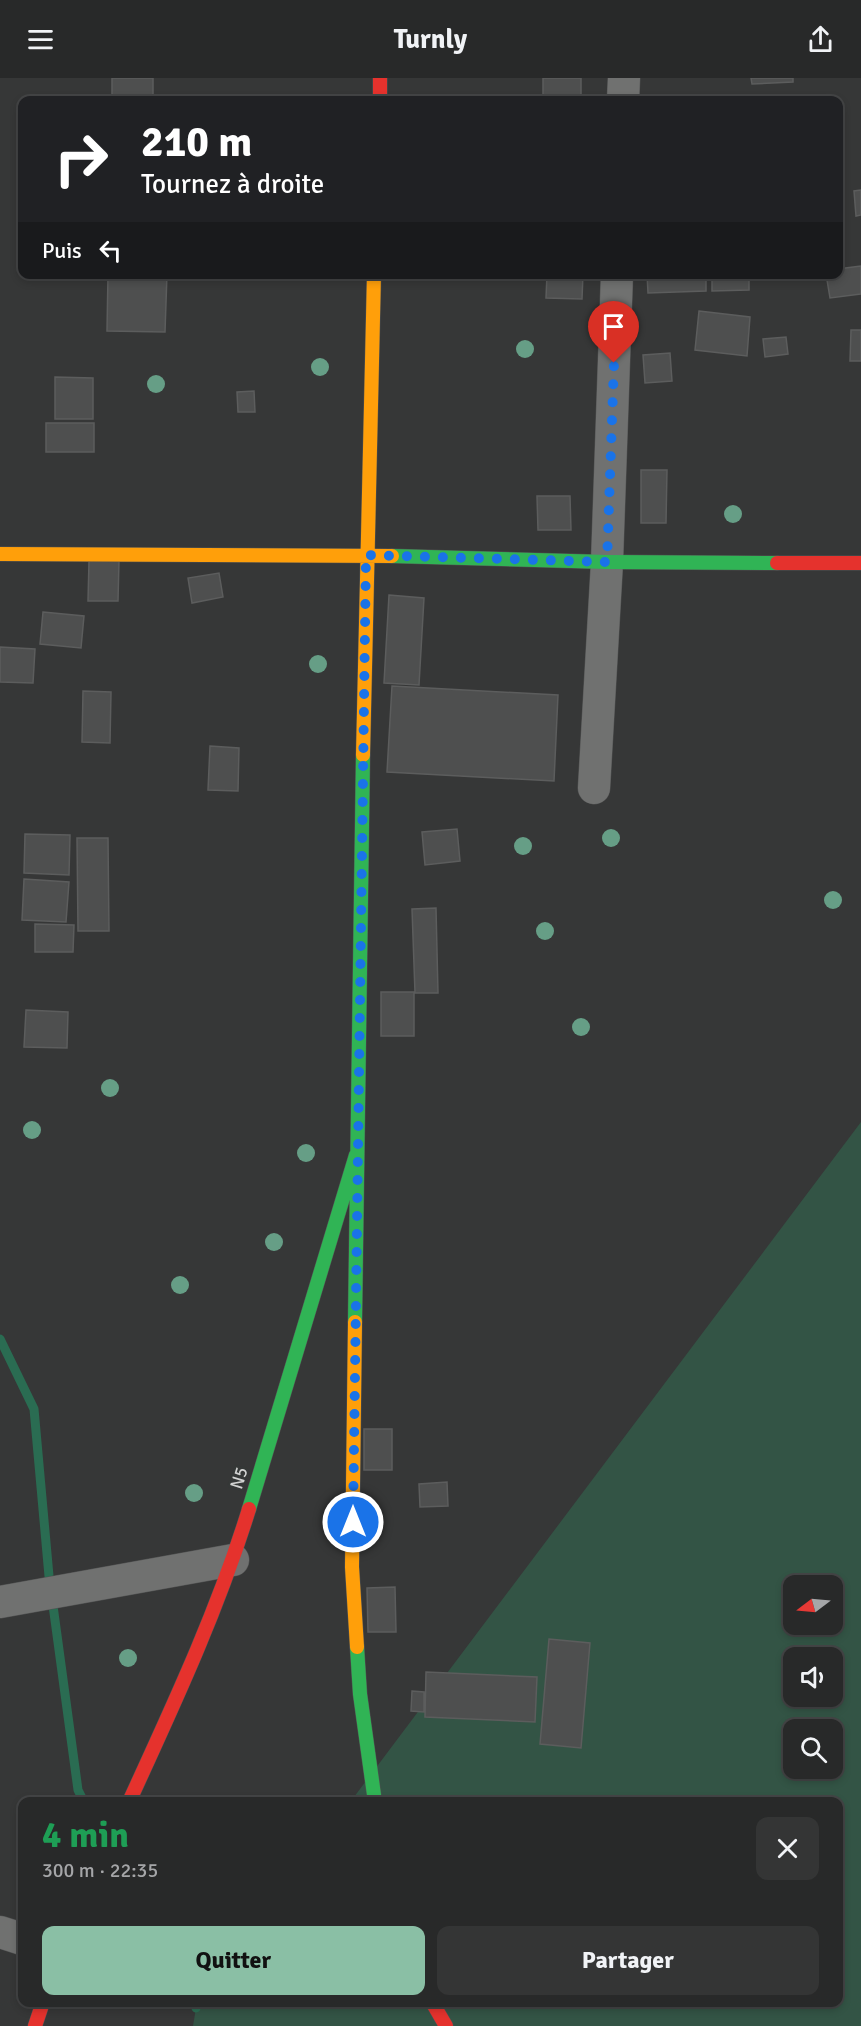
<!DOCTYPE html>
<html lang="fr">
<meta charset="utf-8">
<style>
body{margin:0;font-family:Signika,sans-serif;background:#343535;color:#f1f3f6;height:100vh;display:flex;flex-direction:column;font-size:22px;white-space:nowrap}
*{box-sizing:border-box;margin:0}
p{font-size:20px;color:#a5a6a8}
.icon{flex:none;width:33px;height:33px;fill:none;stroke:currentColor;stroke-width:2;stroke-linecap:round;stroke-linejoin:round}
.map{position:relative;flex:1;overflow:hidden}
.panel{position:absolute;left:18px;top:1719px;width:825px;height:210px;display:flex;flex-direction:column;background:#282929;border-radius:12px;box-shadow:0 3px 9px #0003,0 0 0 2px #444546}
.panel>*{flex:none}
.banner{position:absolute;left:18px;top:18px;width:825px;height:183px;border-radius:12px;box-shadow:0 3px 9px #0003,0 0 0 2px #444546;background:#202124;color:#fff;overflow:hidden}
.needle{width:39px;rotate:254deg}
.controls{position:absolute;left:783px;top:1497px;display:grid;gap:12px}
.controls a{display:grid;place-items:center;width:60px;height:60px;border-radius:12px;background:#282929;box-shadow:0 3px 9px #0003,0 0 0 2px #444546;font-size:30px}
.pin{position:absolute;display:grid;place-items:center;width:51px;height:51px;color:#fff;margin:-62px -26px;border-radius:50% 50% 50% 0;rotate:-45deg;box-shadow:0 0 6px #0007}
.pin .icon{rotate:45deg}
.me{position:absolute;width:66px;margin:-33px;rotate:0deg;stroke-linejoin:round;filter:drop-shadow(0 0 4px #0008)}
.turn{display:flex;align-items:center;gap:21px;height:126px;padding:0 24px;font-size:27px}
.turn .icon{width:78px;height:78px;stroke-width:2.5}
.turn b{display:block;font-size:42px;line-height:51px}
.then{display:flex;align-items:center;height:57px;padding:0 24px;background:#0003;gap:12px;font-size:22px}
.round{display:grid;place-items:center;flex:none;width:63px;height:63px;border-radius:12px;background:#343535}
.head{display:flex;align-items:center;justify-content:space-between;height:102px;padding:0 24px}
h1{font-size:36px;font-weight:700;line-height:45px;color:#1e9e55}
.cta{display:flex;gap:12px;margin-top:auto;padding:12px 24px}
.cta a{flex:1;height:69px;border-radius:12px;background:#8abfa5;color:#111;font-size:24px;font-weight:700;line-height:69px;text-align:center}
.cta a+a{background:#343535;color:#f1f3f6}
header{display:flex;justify-content:space-between;align-items:center;height:78px;padding:0 24px;background:#282929;font-size:27px;font-weight:700}
.map>svg:first-child{display:block}
.green{fill:#335445;fill-rule:evenodd}
.lines{fill:none;stroke-linecap:round;stroke-linejoin:round}
.stream{stroke:#2a6c52;stroke-width:9}
.building{fill:#4e4f4f;stroke:#5c5d5d;stroke-width:1.5}
.street-casing{stroke:#525353;stroke-width:33}
.fast-casing{stroke:#525353;stroke-width:15}
.slow-casing{stroke:#525353;stroke-width:15}
.jam-casing{stroke:#525353;stroke-width:15}
.street{stroke:#707170;stroke-width:32}
.fast{stroke:#30b455;stroke-width:14}
.slow{stroke:#ff9f0a;stroke-width:14}
.jam{stroke:#e5322d;stroke-width:14}
.tree{fill:#669e86}
.route{stroke:#1a73e8;stroke-width:10;stroke-dasharray:0 18}
.labels{text-anchor:middle;stroke-width:5;stroke-linejoin:round;paint-order:stroke}
.street-label{font-size:18px;fill:#d2d3d2;stroke:#353837}
</style>
<header><svg class="icon" aria-label="menu" viewBox="0 0 24 24"><path d="M4 6h16M4 12h16M4 18h16"/></svg>Turnly<svg class="icon" aria-label="share" viewBox="0 0 24 24"><path d="M12 15V3M7 8l5-5 5 5M5 13v7h14v-7"/></svg></header>
<div class="map">
<svg width="861" height="1948" viewBox="0 0 861 1948">
<rect width="100%" height="100%" fill="#363737"/>
<path class="green" d="M861,1044V1948H193L196,1930L201,1924H838V1724L351,1723ZM794,1508H832V1546H794ZM794,1580H832V1618H794ZM794,1652H832V1690H794Z"/>
<g class="lines">
<path class="stream" d="M0,1261L34,1331L49,1498L78,1712L84,1724
M193,1924L196,1930"/>
</g>
<path class="building" d="M112,0H153V22H112Z
M543,0H581V22H543Z
M751,0H793V4L752,6Z
M861,112V137L856,138L854,113Z
M861,188V216L830,220L826,196H838V191Z
M108,196H167L165,254L107,253Z
M547,196H583L582,221L546,220Z
M647,196H706V213L648,215Z
M712,196H749V212L712,213Z
M699,233L750,239L747,278L695,272Z
M851,252H861V283H850Z
M786,259L788,276L765,279L763,261Z
M670,275L672,303L645,305L643,277Z
M55,299L93,300V341H55Z
M254,313L255,334H238L237,314Z
M46,345H94V374H46Z
M641,392H667L666,445H641Z
M537,418H570L571,452H538Z
M89,483H119L118,523H88Z
M219,495L223,519L192,525L188,500Z
M389,517L424,520L419,607L384,605Z
M43,534L84,538L81,570L40,566Z
M0,569L35,571L33,605L0,604Z
M392,608L558,617L554,703L387,694Z
M83,613L111,614L110,665L82,664Z
M210,668L239,670L238,713L208,712Z
M457,751L460,783L425,787L422,754Z
M25,756L70,757L69,797L24,795Z
M77,760H108L109,853H78Z
M24,801L69,804L66,844L22,842Z
M436,830L438,915H415L412,831Z
M35,846L74,847L73,874H35Z
M381,914H414V958H381Z
M26,932L68,934L67,970L24,969Z
M364,1351H392V1392H364Z
M447,1404L448,1428L420,1429L419,1406Z
M395,1509L396,1554H368L367,1510Z
M549,1561L590,1565L581,1670L540,1666Z
M426,1594L537,1599L535,1644L425,1639Z
M412,1613L424,1614V1634L411,1633Z"/>
<g class="lines">
<g class="street-casing">
<path id="street" d="M623,22L624,0
M594,710L607,484L617,196
M0,1524L233,1482
M0,1854L22,1861"/>
</g>
<g class="fast-casing">
<path id="fast" d="M392,478L607,484L777,485
M355,1244L363,677
M249,1431L356,1077
M357,1569L360,1616L375,1724"/>
</g>
<g class="slow-casing">
<path id="slow" d="M0,476L392,478
M363,677L374,196
M355,1244L352,1489L357,1569"/>
</g>
<g class="jam-casing">
<path id="jam" d="M380,0V22
M777,485H861
M129,1724C173,1628 218,1532 249,1431
M432,1924L446,1948
M35,1948L43,1924"/>
</g>
<use href="#street" class="street"/>
<use href="#fast" class="fast"/>
<use href="#slow" class="slow"/>
<use href="#jam" class="jam"/>
</g>
<g class="tree">
<circle cx="525" cy="271" r="9"/>
<circle cx="320" cy="289" r="9"/>
<circle cx="156" cy="306" r="9"/>
<circle cx="733" cy="436" r="9"/>
<circle cx="318" cy="586" r="9"/>
<circle cx="611" cy="760" r="9"/>
<circle cx="523" cy="768" r="9"/>
<circle cx="833" cy="822" r="9"/>
<circle cx="545" cy="853" r="9"/>
<circle cx="581" cy="949" r="9"/>
<circle cx="110" cy="1010" r="9"/>
<circle cx="32" cy="1052" r="9"/>
<circle cx="306" cy="1075" r="9"/>
<circle cx="274" cy="1164" r="9"/>
<circle cx="180" cy="1207" r="9"/>
<circle cx="194" cy="1415" r="9"/>
<circle cx="128" cy="1580" r="9"/>
</g>
<g class="lines">
<path class="route" d="M353,1444L366,477L607,484L614,285"/>
</g>
<g class="labels">
<g class="street-label">
<text transform="translate(239 1400) rotate(-73)" y="6">N5</text>
</g>
</g>
</svg>
<div class="controls">
<a><svg class="needle" viewBox="-14 -14 28 28"><path d="M0-13l5 13h-10z" fill="#e53935"/><path d="M0 13l5-13h-10z" fill="#a5a6a8"/></svg></a>
<a><svg class="icon" aria-label="sound" viewBox="0 0 24 24"><path d="M4 9h4l5-4v14l-5-4H4zM17 9q2 3 0 6"/></svg></a>
<a><svg class="icon" aria-label="search" viewBox="0 0 24 24"><circle cx="10" cy="10" r="6"/><path d="M15 15l6 6"/></svg></a>
</div>
<div class="pin" style="left:614px;top:285px;background:#d93025"><svg class="icon" aria-label="arrive" viewBox="0 0 24 24"><path d="M6 21V4h12l-3 4 3 4H6"/></svg></div>
<svg class="me" style="left:353px;top:1444px" viewBox="-20 -20 40 40"><circle r="17" fill="#1a73e8" stroke="#fff" stroke-width="3"/><path d="M0-11L8 9 0 5-8 9z" fill="#fff"/></svg>
<div class="banner">
<div class="turn"><svg class="icon" aria-label="right" viewBox="0 0 24 24"><path d="M7 20v-9h11M14 6l5 5-5 5"/></svg><div><b>210 m</b>Tournez à droite</div></div>
<div class="then">Puis<svg class="icon" aria-label="left" viewBox="0 0 24 24"><path d="M17 20v-9H6M10 6l-5 5 5 5"/></svg></div>
</div>
<section class="panel">
<div class="head"><div><h1>4 min</h1><p>300 m · 22:35</p></div><a class="round"><svg class="icon" aria-label="close" viewBox="0 0 24 24"><path d="M6 6l12 12M18 6L6 18"/></svg></a></div>
<div class="cta"><a>Quitter</a><a>Partager</a></div>
</section>
</div>
